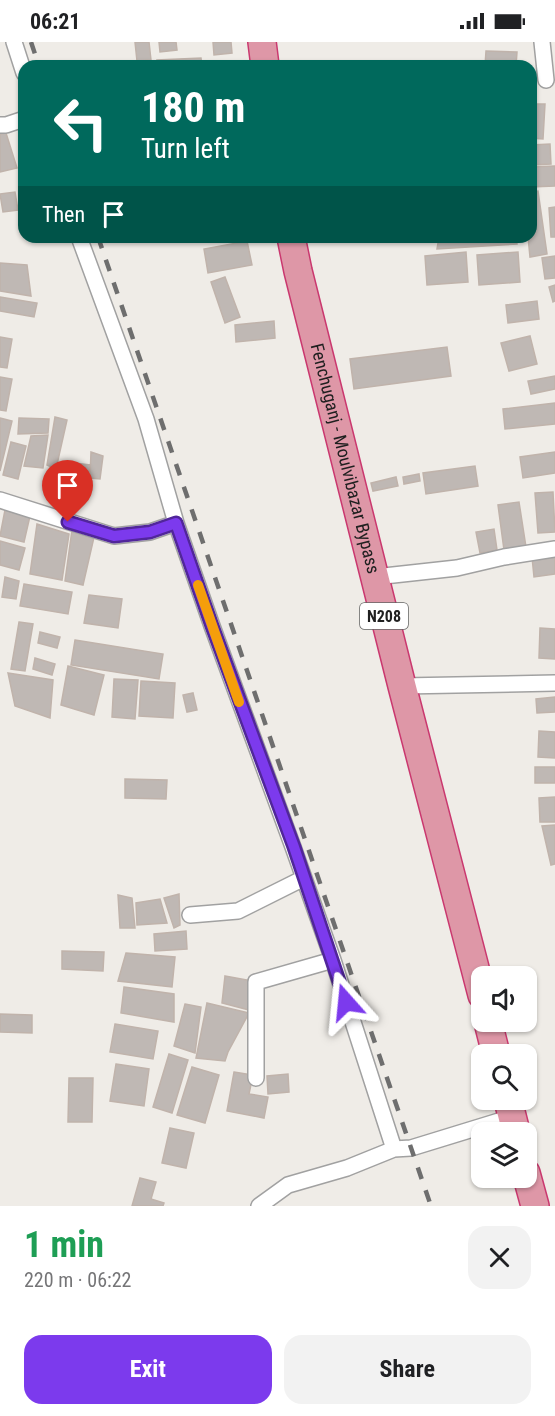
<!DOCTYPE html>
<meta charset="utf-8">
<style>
body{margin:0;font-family:"Roboto Condensed",sans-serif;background:#f2f2f2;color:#202124;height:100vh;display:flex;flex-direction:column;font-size:22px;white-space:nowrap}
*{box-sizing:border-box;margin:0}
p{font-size:20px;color:#757577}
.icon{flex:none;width:33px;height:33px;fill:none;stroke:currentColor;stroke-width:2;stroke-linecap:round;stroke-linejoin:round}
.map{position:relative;height:1164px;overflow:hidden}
.panel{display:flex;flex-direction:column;background:#fff;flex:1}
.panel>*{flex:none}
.top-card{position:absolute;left:18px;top:18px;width:519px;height:183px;border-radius:18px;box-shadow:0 2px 4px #0004;background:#00695c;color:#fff;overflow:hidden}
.controls{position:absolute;left:471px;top:924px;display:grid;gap:12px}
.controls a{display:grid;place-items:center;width:66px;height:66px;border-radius:12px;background:#fff;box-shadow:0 2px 4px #0004;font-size:30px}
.pin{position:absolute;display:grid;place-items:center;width:51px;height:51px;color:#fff;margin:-62px -26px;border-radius:50% 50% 50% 0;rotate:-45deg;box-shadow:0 0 6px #0007}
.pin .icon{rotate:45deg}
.me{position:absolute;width:66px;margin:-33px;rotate:342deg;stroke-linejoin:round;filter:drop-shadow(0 0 4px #0008)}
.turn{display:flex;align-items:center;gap:21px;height:126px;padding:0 24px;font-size:27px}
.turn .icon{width:78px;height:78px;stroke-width:2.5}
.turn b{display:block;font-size:42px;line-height:51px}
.then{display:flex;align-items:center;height:57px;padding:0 24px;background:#0003;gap:12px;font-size:22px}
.round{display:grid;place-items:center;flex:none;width:63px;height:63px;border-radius:18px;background:#f2f2f2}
.summary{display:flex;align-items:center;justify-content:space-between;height:102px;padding:0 24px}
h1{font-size:36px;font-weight:700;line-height:45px;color:#1e9e55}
.action{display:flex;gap:12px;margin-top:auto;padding:12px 24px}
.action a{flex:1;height:69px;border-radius:18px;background:#7c3aed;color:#fff;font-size:24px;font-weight:700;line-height:69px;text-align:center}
.action a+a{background:#f2f2f2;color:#202124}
.status{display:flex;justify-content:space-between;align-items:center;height:42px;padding:0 30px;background:#fff;direction:ltr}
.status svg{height:16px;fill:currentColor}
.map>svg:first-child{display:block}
.building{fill:#bfb8b4;stroke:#c0b3ab;stroke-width:1.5}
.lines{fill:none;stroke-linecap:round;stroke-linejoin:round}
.street-casing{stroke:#a1a1a1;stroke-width:18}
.highway-casing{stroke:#ca386f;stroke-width:30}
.street{stroke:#fff;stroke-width:15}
.highway{stroke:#de97a7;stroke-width:27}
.rail{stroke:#6e6e6e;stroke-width:4.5;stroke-dasharray:12 12;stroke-linecap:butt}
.route-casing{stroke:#51269a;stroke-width:15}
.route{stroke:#7c3aed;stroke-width:10}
.slow{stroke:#f59e0b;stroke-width:10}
.labels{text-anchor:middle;stroke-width:4.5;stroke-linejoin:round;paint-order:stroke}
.shield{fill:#fff;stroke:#636363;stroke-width:1.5}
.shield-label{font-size:16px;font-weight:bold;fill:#202020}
.street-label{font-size:18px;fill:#202020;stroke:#fff}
</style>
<div class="status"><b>06:21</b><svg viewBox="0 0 49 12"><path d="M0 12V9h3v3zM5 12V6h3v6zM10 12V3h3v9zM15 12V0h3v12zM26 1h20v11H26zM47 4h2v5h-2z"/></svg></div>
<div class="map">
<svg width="555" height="1164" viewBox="0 0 555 1164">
<rect width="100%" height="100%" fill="#efece7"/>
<path class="building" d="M135,0H149L151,18L137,19Z
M159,0H176L177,8L160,10Z
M213,0H231L232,11L214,13Z
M486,9L517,10L516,24H485Z
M201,16L202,24H158L157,18Z
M531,62H545L543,97L531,96Z
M6,91L17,126L0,130V92Z
M550,102L551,122L531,123V103Z
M555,124V144L531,145V125Z
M538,149L547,212L530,215L528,195H531V150Z
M15,150L18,168L3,170L0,152Z
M555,165V195H551L549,166Z
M439,195H516L517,202L437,207Z
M247,199L252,223L208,231L204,207Z
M466,210L468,240L427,243L425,214Z
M518,210L520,240L479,243L477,213Z
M555,214V236L545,237L542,216Z
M0,221L27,223L31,254L0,249Z
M225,235L240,275L225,281L211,240Z
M555,243V259L553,260L549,245Z
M0,255L37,261L34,275L0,269Z
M537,259L539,277L508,281L506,263Z
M274,279L275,296L236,300L235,283Z
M530,294L537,322L509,329L501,301Z
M0,295L12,297L7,326L0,325Z
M447,305L451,334L354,347L350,317Z
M555,334V347L531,352L528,339Z
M0,335L12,337L6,369L0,368Z
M555,361V382L505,387L503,367Z
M55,375L67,378L56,427L47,423Z
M0,376L12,379L0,429Z
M19,376L49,377L48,391L18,392Z
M48,393L43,426L24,424L31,394Z
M11,400L26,404L18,437L3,433Z
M91,410L103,414L100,437L90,436Z
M555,410V431L523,436L520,415Z
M66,420L90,423L88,434L64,430Z
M475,424L478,444L426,452L423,431Z
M419,432L420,439L404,442L403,435Z
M396,435L398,444L373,449L371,441Z
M553,450L555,490L538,491L535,451Z
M519,460L526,505L504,508L498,463Z
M5,468L30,474L24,500L0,494Z
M37,482L69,492L62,538L30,532Z
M494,487L497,508L480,511L476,490Z
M72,488L95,491L83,543L65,539Z
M0,499L25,506L19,528L0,523Z
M555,512V532L534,535L532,515Z
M5,535L19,539L16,557L2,555Z
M24,542L72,550L68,572L20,564Z
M89,553L122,557L118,586L84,581Z
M19,580L33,582L25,629L11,627Z
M540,586L555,587V617L539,616Z
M40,590L60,595L57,606L38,601Z
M75,598L163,612L159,637L71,623Z
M35,616L55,622L52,633L33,627Z
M68,624L104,633L94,673L61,663Z
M8,631L53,638L50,676L15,664Z
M114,637L138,638L135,677L112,675Z
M141,639L175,641L173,676L139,674Z
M193,651L197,668L187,670L183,653Z
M555,655V670L537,671L536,657Z
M539,689L555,690V716L538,715Z
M535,725H555V741H535Z
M125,737L167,738L166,757L125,756Z
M555,755V780H540L539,756Z
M555,783V822L551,823L542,784Z
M179,852L180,883L174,886L164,856Z
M118,853L132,856L135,886H120Z
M160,857L167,881L137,883L136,861Z
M186,889L187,907L155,909L154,892Z
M62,909L104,910L103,929L62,927Z
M126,911L175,915L172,945L118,939Z
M225,934L253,939L249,968L222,961Z
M124,945L174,952V980L121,971Z
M207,961L249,971L228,1010L225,1019L196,1016Z
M185,962L201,965L195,1011L174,1004Z
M0,972L32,973V991L0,990Z
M115,982L158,989L153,1017L110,1010Z
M169,1012L188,1018L172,1071L153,1065Z
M116,1022L149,1027L144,1064L110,1059Z
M192,1025L219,1033L205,1081L177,1073Z
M234,1030L253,1033L249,1052L268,1055L264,1076L227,1069Z
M288,1032L289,1050L268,1052L267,1034Z
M69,1036H93L92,1080H68Z
M170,1086L194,1091L186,1126L162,1121Z
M140,1136L156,1140L151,1157L164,1161L163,1164H132Z"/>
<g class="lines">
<g class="street-casing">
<path id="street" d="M14,0L24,31
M542,0L546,38
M0,83H6L24,77
M79,195L146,377L176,481L212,584L293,805L333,918L394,1107L411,1106L512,1075
M0,458L114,494L150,490L176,481
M375,535L457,526L504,515L555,507
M402,644L555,641
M190,873L238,869L304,836
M256,1036V940L333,918
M259,1164L288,1143L347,1126L394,1107"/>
</g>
<g class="highway-casing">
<g id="highway">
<path d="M262,0L265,24"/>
<path id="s1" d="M291,195L298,229L402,644L482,953"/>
<path d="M488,980L496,1012"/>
<path d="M508,1058L516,1090"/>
<path d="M526,1131L535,1164"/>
</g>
</g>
<use href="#street" class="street"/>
<use href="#highway" class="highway"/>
<path class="rail" d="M31,0L39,24
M98,195L431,1164"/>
</g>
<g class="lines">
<g class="route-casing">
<path id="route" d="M68,480L114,494L150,490L176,481L212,584L294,805L346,960"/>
</g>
<use href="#route" class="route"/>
<path class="slow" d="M198,543L239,660"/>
</g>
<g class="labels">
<rect class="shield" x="360" y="561" width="48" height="26" rx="4.5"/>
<g class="shield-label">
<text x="384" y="580">N208</text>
</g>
<g class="street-label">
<text dy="6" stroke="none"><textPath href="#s1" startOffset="228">Fenchuganj - Moulvibazar Bypass</textPath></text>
</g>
</g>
</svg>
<div class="controls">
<a><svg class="icon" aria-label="sound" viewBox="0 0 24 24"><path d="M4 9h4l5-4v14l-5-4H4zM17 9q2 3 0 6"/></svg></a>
<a><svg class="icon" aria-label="search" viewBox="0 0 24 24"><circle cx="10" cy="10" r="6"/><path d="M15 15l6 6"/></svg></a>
<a><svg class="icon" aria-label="layers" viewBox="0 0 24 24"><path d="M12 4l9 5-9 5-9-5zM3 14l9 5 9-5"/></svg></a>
</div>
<div class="pin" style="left:68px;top:480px;background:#d93025"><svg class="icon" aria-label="arrive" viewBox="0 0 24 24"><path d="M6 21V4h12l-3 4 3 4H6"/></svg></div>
<svg class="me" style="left:346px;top:960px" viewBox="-20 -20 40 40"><path d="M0-17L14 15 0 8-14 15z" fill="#7c3aed" stroke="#fff" stroke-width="4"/></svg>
<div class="top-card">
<div class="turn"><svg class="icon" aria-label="left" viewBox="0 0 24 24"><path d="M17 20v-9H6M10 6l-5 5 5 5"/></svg><div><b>180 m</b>Turn left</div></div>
<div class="then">Then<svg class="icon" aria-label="arrive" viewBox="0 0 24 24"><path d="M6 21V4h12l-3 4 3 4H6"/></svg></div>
</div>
</div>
<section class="panel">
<div class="summary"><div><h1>1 min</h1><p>220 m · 06:22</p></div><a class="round"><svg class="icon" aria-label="close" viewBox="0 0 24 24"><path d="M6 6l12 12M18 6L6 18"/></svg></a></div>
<div class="action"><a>Exit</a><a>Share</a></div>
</section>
